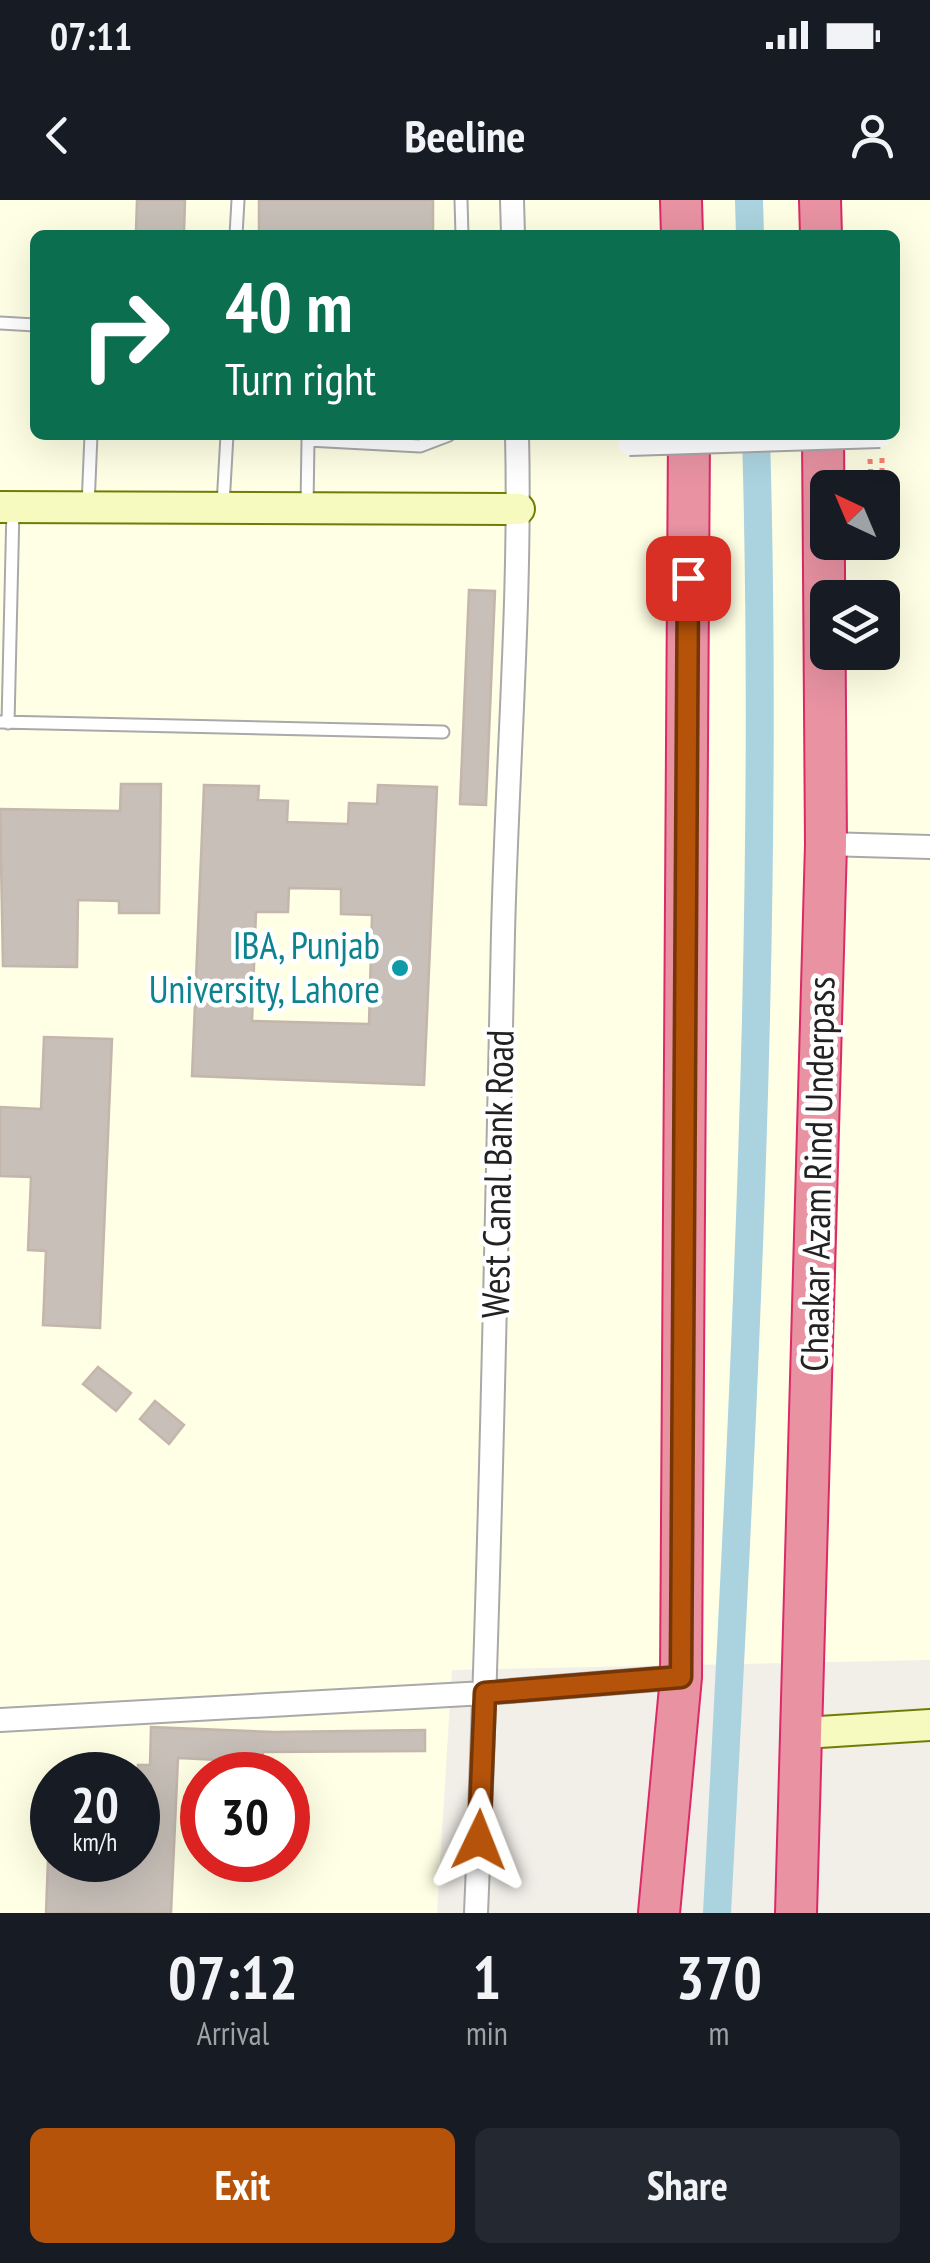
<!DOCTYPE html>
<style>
body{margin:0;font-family:"PT Sans Narrow",sans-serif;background:#242831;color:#f1f3f6;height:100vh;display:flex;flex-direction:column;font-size:38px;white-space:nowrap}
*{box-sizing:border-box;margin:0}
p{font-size:32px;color:#9ea1a6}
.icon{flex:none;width:55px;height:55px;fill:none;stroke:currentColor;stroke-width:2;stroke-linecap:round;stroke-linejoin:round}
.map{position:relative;height:1713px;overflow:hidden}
.sheet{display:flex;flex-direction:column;background:#171b24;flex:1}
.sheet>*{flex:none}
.guide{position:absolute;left:30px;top:30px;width:870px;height:210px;border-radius:15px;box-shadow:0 10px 40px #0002;background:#0b6e4f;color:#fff;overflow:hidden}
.needle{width:65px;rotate:316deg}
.tools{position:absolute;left:810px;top:270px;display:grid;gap:20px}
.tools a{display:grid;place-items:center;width:90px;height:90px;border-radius:15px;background:#171b24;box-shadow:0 10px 40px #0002;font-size:50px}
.speed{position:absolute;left:30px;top:1552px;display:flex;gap:20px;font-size:50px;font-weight:700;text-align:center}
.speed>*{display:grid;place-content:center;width:130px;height:130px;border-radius:50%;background:#171b24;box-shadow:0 10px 40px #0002;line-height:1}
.speed small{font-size:25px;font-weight:400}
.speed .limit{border:15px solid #d22;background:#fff;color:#111}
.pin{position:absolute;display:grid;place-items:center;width:85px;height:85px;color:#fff;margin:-42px;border-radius:20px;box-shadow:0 5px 15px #0006}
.me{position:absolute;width:110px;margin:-55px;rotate:2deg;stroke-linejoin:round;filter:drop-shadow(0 0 8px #0008)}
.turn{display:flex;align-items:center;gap:35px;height:210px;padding:0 30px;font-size:45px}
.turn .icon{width:130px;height:130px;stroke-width:2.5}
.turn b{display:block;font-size:70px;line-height:85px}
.eta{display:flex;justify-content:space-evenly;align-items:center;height:170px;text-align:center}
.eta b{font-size:60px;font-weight:600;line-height:70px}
.button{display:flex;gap:20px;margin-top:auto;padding:20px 30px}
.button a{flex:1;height:115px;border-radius:15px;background:#b45309;color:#fff;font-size:40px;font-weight:600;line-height:115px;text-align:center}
.button a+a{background:#242831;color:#f1f3f6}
.status{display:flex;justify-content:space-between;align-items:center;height:70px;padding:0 50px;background:#171b24;direction:ltr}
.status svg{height:28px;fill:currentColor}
header{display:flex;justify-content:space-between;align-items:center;height:130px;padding:0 30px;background:#171b24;font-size:45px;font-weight:600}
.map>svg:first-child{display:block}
.education{fill:#ffffe5;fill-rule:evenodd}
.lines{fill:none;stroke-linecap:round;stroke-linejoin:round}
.canal{stroke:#aad3df;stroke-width:28}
.building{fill:#c7bfb8;stroke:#c4b6ab;stroke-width:2.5;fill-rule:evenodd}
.lane-casing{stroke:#a9a9a9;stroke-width:15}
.street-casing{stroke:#a9a9a9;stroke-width:26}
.secondary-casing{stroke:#707d05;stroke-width:34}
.highway-casing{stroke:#dc2a67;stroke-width:44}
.path{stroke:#fa8072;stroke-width:5;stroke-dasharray:5 5;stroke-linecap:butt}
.lane{stroke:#fff;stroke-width:11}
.street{stroke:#fff;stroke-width:22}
.secondary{stroke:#f7fabf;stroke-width:30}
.highway{stroke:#e892a2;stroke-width:40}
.street-bridge-casing{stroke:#a9a9a9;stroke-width:26;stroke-linecap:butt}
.street-bridge{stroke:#fff;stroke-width:22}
.route-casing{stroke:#753606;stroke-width:25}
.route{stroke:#b45309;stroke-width:18}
.culture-dot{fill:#0f9aa8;stroke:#fff;stroke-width:4}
.labels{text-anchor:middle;stroke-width:9;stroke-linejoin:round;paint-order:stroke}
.culture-label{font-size:38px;fill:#0d838f;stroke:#fff;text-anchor:end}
.street-label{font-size:38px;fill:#222;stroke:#fff}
</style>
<div class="status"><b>07:11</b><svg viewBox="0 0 49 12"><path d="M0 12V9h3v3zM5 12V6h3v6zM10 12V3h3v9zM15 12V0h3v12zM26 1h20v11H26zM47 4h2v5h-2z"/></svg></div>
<header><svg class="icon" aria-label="back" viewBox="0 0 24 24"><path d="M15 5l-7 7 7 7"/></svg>Beeline<svg class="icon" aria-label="person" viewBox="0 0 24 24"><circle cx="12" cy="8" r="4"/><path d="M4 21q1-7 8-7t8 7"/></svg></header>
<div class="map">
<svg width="930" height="1713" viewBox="0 0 930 1713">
<rect width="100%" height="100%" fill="#f2efe9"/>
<path class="education" d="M0,0H930V1460L452,1470L437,1713H0ZM35,35H895V235H35ZM828,288H882V342H828ZM828,398H882V452H828ZM52,1575H138V1660H52ZM202,1575H288V1660H202Z"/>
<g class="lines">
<path class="canal" d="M749,0L750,35
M717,1713C743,1221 770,728 756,235"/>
</g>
<path class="building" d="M137,0H185L184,33L136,32Z
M259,0H433V35H259Z
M469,390L495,391L486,605L460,604Z
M121,584H161L159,713H119V701L78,700L77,767L3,766L0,609L120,611Z
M204,585L259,586L258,600L288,601L287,622L348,624L349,603L377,604L378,585L437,587L424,885L192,876ZM289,688L341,689V714L372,715L369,824L252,821L256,712H288Z
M44,837L112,839L100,1128L43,1125L46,1051L28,1050L31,977L0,976V907L41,909Z
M98,1167L131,1193L116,1211L83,1184Z
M155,1201L184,1225L169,1244L140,1219Z
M151,1527L274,1532L425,1530V1551L263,1552L262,1562L178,1558L171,1713H46L48,1660H138V1565H150Z"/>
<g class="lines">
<g class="lane-casing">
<path id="lane" d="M461,0L462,35
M236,35L238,0
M0,123L35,125
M223,305L227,235
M88,306L91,235
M307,307L308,240L420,246L449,235
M0,522L443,532
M8,523L13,308"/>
</g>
<g class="street-casing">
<path id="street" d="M512,0L513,35
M826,644L930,647
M0,1520L485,1493L681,1477
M476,1713C490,1386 496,1059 503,733C507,567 521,401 517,235"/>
</g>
<g class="secondary-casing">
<path id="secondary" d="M0,307L519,309
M804,1533L930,1525"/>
</g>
<g class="highway-casing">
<path id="highway" d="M681,0L682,35
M820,0L821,35
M659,1713L681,1477L689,235
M796,1713L826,644L823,235"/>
</g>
<path class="path" d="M59,35V33
M870,259L871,281L882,280V258"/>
<use href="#lane" class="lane"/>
<use href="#street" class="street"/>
<use href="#secondary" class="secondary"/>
<use href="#highway" class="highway"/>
<g class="street-bridge-casing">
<path id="street-bridge" d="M629,244L880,236"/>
</g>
<use href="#street-bridge" class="street-bridge"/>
</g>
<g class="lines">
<g class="route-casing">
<path id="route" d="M479,1640L485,1493L681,1477L688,378"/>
</g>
<use href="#route" class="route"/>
</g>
<circle class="culture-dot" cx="400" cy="768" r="10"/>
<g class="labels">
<g class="culture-label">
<text x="380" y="759">IBA, Punjab<tspan x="380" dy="44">University, Lahore</tspan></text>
</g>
<g class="street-label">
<text transform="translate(498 974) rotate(-89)" y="13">West Canal Bank Road</text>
<text transform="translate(818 974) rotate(-89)" y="13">Chaakar Azam Rind Underpass</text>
</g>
</g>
</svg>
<div class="tools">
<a><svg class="needle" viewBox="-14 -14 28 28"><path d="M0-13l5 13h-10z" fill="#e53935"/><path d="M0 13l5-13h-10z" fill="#9ea1a6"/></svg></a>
<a><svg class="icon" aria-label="layers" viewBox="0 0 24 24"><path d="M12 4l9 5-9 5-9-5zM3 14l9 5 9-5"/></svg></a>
</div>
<div class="speed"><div>20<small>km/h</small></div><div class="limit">30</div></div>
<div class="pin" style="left:688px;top:378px;background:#d93025"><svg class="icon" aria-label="arrive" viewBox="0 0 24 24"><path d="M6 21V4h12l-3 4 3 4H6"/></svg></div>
<svg class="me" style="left:479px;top:1640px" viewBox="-20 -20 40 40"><path d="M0-17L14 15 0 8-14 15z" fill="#b45309" stroke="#fff" stroke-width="4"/></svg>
<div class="guide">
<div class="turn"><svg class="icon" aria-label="right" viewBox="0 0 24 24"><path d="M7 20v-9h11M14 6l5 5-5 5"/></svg><div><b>40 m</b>Turn right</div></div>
</div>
</div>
<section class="sheet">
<div class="eta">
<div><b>07:12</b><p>Arrival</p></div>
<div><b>1</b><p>min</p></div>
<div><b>370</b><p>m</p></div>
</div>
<div class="button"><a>Exit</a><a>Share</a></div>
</section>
